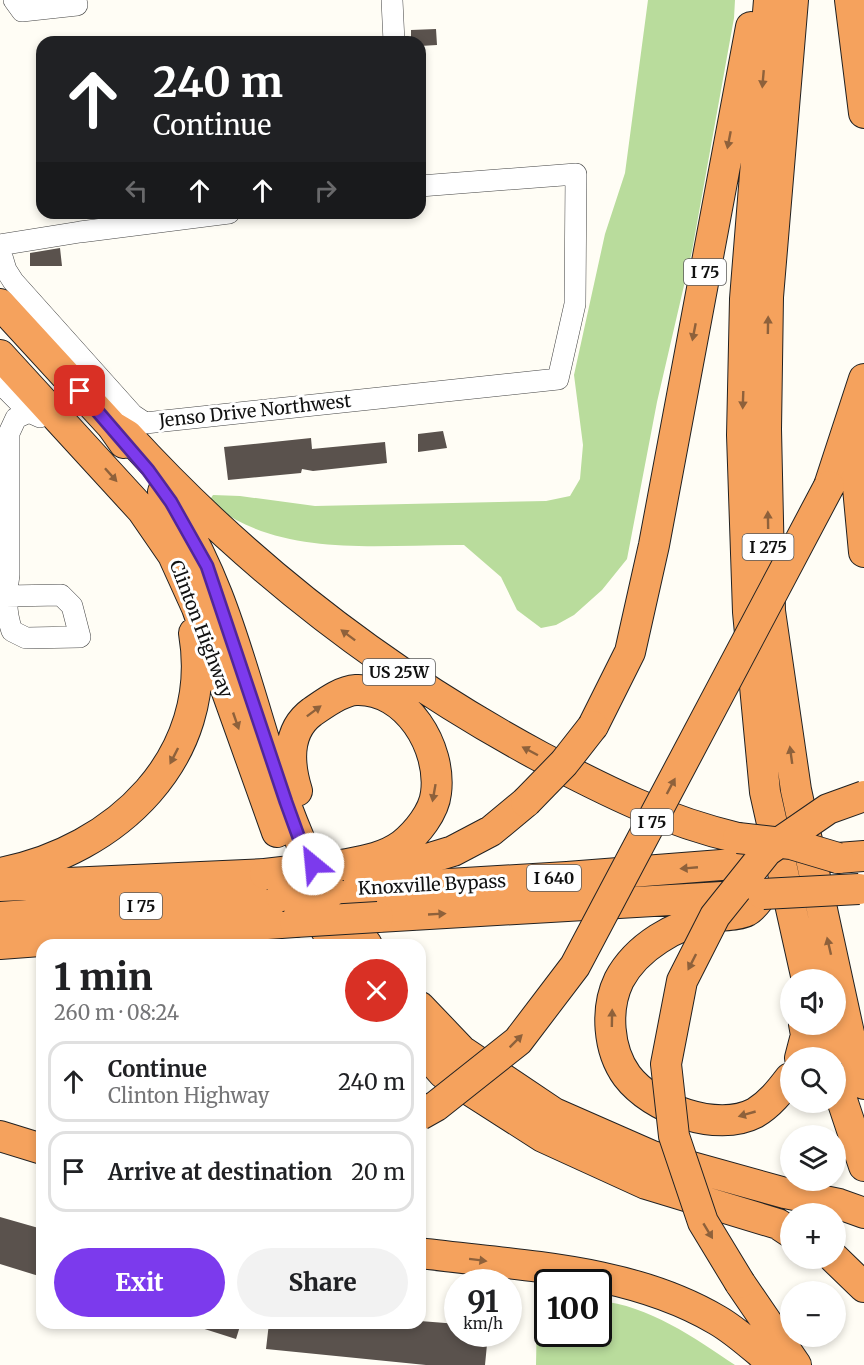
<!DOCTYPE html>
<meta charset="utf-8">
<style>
body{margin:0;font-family:Merriweather,serif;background:#f2f2f2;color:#202124;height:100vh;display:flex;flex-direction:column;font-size:22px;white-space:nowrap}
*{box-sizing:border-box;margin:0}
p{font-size:20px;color:#757577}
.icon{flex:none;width:33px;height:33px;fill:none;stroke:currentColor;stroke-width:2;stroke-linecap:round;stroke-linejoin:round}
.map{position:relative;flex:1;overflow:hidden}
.sheet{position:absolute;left:36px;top:939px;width:390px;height:390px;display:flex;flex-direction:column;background:#fff;border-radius:18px;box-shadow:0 3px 9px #0003}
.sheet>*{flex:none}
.guide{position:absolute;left:36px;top:36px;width:390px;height:183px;border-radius:18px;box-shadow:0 3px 9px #0003;background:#202124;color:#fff;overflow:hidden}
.fabs{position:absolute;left:780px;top:969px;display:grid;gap:12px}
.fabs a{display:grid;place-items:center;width:66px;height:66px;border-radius:50%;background:#fff;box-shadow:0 3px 9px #0003;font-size:30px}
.speed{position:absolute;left:444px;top:1269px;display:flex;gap:12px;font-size:30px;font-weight:700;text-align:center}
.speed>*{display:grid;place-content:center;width:78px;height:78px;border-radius:50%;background:#fff;box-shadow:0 3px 9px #0003;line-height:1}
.speed small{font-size:15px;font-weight:400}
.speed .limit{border:3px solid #111;border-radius:9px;background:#fff;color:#111}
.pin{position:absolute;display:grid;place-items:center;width:51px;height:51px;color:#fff;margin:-26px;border-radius:12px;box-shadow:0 3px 9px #0006}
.me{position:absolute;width:66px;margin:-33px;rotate:332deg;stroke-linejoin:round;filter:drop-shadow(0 0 4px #0008)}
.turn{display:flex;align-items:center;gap:21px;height:126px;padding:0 18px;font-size:27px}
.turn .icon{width:78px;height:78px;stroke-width:2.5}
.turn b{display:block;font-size:42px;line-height:51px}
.lanes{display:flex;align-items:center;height:57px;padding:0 18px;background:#0003;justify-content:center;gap:30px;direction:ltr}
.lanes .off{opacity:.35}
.round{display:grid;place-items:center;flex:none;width:63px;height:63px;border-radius:32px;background:#f2f2f2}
.head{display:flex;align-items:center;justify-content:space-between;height:102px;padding:0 18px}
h1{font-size:36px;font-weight:800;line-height:45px}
.cta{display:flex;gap:12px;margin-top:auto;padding:12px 18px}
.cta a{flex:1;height:69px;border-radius:36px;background:#7c3aed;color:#fff;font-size:24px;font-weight:800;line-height:69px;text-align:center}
.cta a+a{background:#f2f2f2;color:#202124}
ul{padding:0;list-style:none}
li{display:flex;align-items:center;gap:18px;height:81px;margin:0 12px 9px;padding:0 6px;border:3px solid #e0e0e0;border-radius:18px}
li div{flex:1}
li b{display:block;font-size:22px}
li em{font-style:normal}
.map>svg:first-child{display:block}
.forest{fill:#b9dc9c}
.building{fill:#5a524d}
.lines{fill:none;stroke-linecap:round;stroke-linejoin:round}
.minor-casing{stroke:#444;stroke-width:22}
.highway-casing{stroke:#222;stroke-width:32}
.minor{stroke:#fff;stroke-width:21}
.highway{stroke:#f5a25d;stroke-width:30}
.highway-bridge-casing{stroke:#222;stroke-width:32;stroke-linecap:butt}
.highway-bridge{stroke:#f5a25d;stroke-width:30}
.oneway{fill:#8e613b}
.route-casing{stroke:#51269a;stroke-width:15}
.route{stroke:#7c3aed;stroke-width:10}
.labels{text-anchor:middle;stroke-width:6;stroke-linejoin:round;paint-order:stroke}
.shield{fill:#fff;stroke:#585858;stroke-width:1.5}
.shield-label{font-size:16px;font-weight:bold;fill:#111}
.street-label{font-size:18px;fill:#111;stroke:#fff}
</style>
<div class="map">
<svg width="864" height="1365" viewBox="0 0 864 1365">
<rect width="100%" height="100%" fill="#fffdf5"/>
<path class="forest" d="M648,0H735L734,18L692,251L657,402L627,559L602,590L574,615L556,625L541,628L517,610L501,577L464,545C380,544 277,560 209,501L213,495L240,496L315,506L546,501L570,496L580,479L583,445L574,375L605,234L625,173Z
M545,1301H547L548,1334H598L599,1301C648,1305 695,1338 735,1365H536L537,1312Z"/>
<path class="building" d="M436,29L437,45L420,46V42H411V30Z
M60,248L62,266H30V253Z
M443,431L447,448L418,452V434Z
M311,438L312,449L385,442L387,463L313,471L302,469L301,473L228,480L224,447Z
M0,1217L42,1229V1277L0,1264Z
M420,1321L458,1324V1334H488L485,1365H426L266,1349L269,1323H420Z
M193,1323H241L236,1339L192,1325Z"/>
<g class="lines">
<g class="minor-casing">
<path id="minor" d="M14,0L22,11L77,5L76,0
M392,0L394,42
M0,245L80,232L229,213
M0,250L6,270L13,281L133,415L145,423L558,379L575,304L576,174L420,186
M0,383L29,412L40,417
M6,596L61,595L72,606L80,637L26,638L12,631C5,611 6,595 9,575V433L16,418L29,412"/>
</g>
<g class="highway-casing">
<path id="highway" d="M769,0L745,299L742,435L748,612L765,792L807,980
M793,0L768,297L766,429L770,611L796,790L852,1047L864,1084
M850,0L864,113
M0,304L112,426L124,443
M0,355L142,510L173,555L197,608L277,832
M112,426L127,435C247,566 385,673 541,757C606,791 665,821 738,838
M864,438L857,477L864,552
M829,486L864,379
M163,492C236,594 250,724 299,838C316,876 343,911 367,945
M593,726L630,652L654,545L751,27
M297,791C289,765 286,731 312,712C324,704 340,691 356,690C407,688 442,748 436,793C434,812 417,833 402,845C384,858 363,861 342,865
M838,858L864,856
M0,873C116,851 215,757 194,633
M371,876L453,851L491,831L526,802
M0,886L265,874
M332,891L567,877L747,863
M763,894C759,899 753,908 747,911C738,916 722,915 711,917C676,925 637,946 619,980C605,1009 608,1050 627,1076C652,1109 717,1133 755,1113C770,1104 780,1091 790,1078
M308,900L335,945
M0,917L281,896
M378,917L739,896
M0,944L295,922
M420,1007L462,1051L554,1113L652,1156L785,1193L839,1204L864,1213
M818,1024L827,1058
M420,1047L443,1073L543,1137L646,1184L778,1224L790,1232
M800,1058L806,1035L804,1024
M836,1082L864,1166
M0,1136L42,1149
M420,1253C519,1266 629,1268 717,1320C738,1332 756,1350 775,1365
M834,1258L864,1287
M740,1283L796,1365"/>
</g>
<use href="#minor" class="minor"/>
<use href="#highway" class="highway"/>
<g class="highway-bridge-casing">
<path id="highway-bridge" d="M526,802L564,763L593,726
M738,838L791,844L838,858
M265,874L342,865
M763,894L859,889
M281,896L332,891
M295,922L378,917
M420,1115L436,1106L518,1041L575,966L829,486
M740,1283L703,1222L674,1136L666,1064L682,981L715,916L767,851L828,809L864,796"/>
</g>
<use href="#highway-bridge" class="highway-bridge"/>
</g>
<defs><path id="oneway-solid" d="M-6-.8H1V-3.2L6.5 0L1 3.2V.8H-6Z" transform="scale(1.5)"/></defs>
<g class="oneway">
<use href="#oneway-solid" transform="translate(763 79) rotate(95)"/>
<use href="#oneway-solid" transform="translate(729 140) rotate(101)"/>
<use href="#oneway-solid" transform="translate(768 325) rotate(-89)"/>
<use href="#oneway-solid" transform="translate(694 332) rotate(101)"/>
<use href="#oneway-solid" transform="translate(743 400) rotate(92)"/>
<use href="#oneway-solid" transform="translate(111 475) rotate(48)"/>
<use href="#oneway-solid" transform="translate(768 520) rotate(-91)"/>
<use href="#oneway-solid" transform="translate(348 635) rotate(-143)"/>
<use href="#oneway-solid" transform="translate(314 711) rotate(-37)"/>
<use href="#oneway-solid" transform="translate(236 721) rotate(71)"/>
<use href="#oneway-solid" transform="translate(530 751) rotate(-152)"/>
<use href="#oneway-solid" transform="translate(791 755) rotate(-98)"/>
<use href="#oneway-solid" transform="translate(174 756) rotate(117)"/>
<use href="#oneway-solid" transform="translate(671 786) rotate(-62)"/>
<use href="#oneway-solid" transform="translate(434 793) rotate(100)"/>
<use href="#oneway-solid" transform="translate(689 868) rotate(175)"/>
<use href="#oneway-solid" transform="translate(437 914) rotate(-3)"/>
<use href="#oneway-solid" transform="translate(829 946) rotate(-103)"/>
<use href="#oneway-solid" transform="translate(692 962) rotate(117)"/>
<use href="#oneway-solid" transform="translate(612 1018) rotate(-89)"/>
<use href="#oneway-solid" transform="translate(516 1041) rotate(-45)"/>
<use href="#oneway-solid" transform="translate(747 1114) rotate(164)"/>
<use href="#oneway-solid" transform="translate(708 1231) rotate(59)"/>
<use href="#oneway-solid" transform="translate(478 1260) rotate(7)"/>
</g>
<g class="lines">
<g class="route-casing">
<path id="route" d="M80,391L148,470L171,502L207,566L286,802L299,838L313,864"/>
</g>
<use href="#route" class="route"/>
</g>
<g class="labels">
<g class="shield">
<rect x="684" y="259" width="42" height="26" rx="4.5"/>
<rect x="742.5" y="534" width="51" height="26" rx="4.5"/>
<rect x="363" y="659" width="72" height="26" rx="4.5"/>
<rect x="631" y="809" width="42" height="26" rx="4.5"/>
<rect x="527" y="865" width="54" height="26" rx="4.5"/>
<rect x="120" y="893" width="42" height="26" rx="4.5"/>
</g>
<g class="shield-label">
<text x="705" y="278">I 75</text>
<text x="768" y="553">I 275</text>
<text x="399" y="678">US 25W</text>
<text x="652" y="828">I 75</text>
<text x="554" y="884">I 640</text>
<text x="141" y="912">I 75</text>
</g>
<g class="street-label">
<text transform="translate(255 411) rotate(-6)" y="6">Jenso Drive Northwest</text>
<text transform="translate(201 629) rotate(69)" y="6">Clinton Highway</text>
<text transform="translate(432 885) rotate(-3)" y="6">Knoxville Bypass</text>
</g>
</g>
</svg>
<div class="fabs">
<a><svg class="icon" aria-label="sound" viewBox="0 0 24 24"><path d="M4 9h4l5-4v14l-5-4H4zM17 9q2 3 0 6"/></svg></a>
<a><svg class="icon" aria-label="search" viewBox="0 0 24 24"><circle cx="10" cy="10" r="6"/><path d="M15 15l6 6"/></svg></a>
<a><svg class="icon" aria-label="layers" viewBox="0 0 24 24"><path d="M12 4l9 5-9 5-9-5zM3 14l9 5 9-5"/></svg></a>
<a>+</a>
<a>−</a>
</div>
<div class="speed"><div>91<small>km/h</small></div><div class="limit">100</div></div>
<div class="pin" style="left:80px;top:391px;background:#d93025"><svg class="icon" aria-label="arrive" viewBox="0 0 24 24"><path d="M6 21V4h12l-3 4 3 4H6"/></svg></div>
<svg class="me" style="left:313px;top:864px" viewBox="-20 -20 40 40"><circle r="19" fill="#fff"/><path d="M0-13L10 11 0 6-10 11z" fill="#7c3aed"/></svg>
<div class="guide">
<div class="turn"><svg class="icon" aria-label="ahead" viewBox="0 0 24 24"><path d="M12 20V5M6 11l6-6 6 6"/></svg><div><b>240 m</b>Continue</div></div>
<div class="lanes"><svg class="icon off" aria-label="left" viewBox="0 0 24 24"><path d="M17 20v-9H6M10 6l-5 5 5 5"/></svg><svg class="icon" aria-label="ahead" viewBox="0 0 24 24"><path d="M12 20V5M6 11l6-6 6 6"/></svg><svg class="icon" aria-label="ahead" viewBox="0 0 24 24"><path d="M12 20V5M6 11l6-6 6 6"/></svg><svg class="icon off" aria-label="right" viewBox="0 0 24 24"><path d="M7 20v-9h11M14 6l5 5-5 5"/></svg></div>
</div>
<section class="sheet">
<div class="head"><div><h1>1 min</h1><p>260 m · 08:24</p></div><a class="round" style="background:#d93025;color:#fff"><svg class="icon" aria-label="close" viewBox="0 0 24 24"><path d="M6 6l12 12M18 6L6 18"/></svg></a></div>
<ul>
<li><svg class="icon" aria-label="ahead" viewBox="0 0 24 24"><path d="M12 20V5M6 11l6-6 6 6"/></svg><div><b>Continue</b><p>Clinton Highway</p></div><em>240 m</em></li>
<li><svg class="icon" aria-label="arrive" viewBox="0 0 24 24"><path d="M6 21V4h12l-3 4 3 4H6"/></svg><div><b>Arrive at destination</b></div><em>20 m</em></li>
</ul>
<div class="cta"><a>Exit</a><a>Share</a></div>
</section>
</div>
